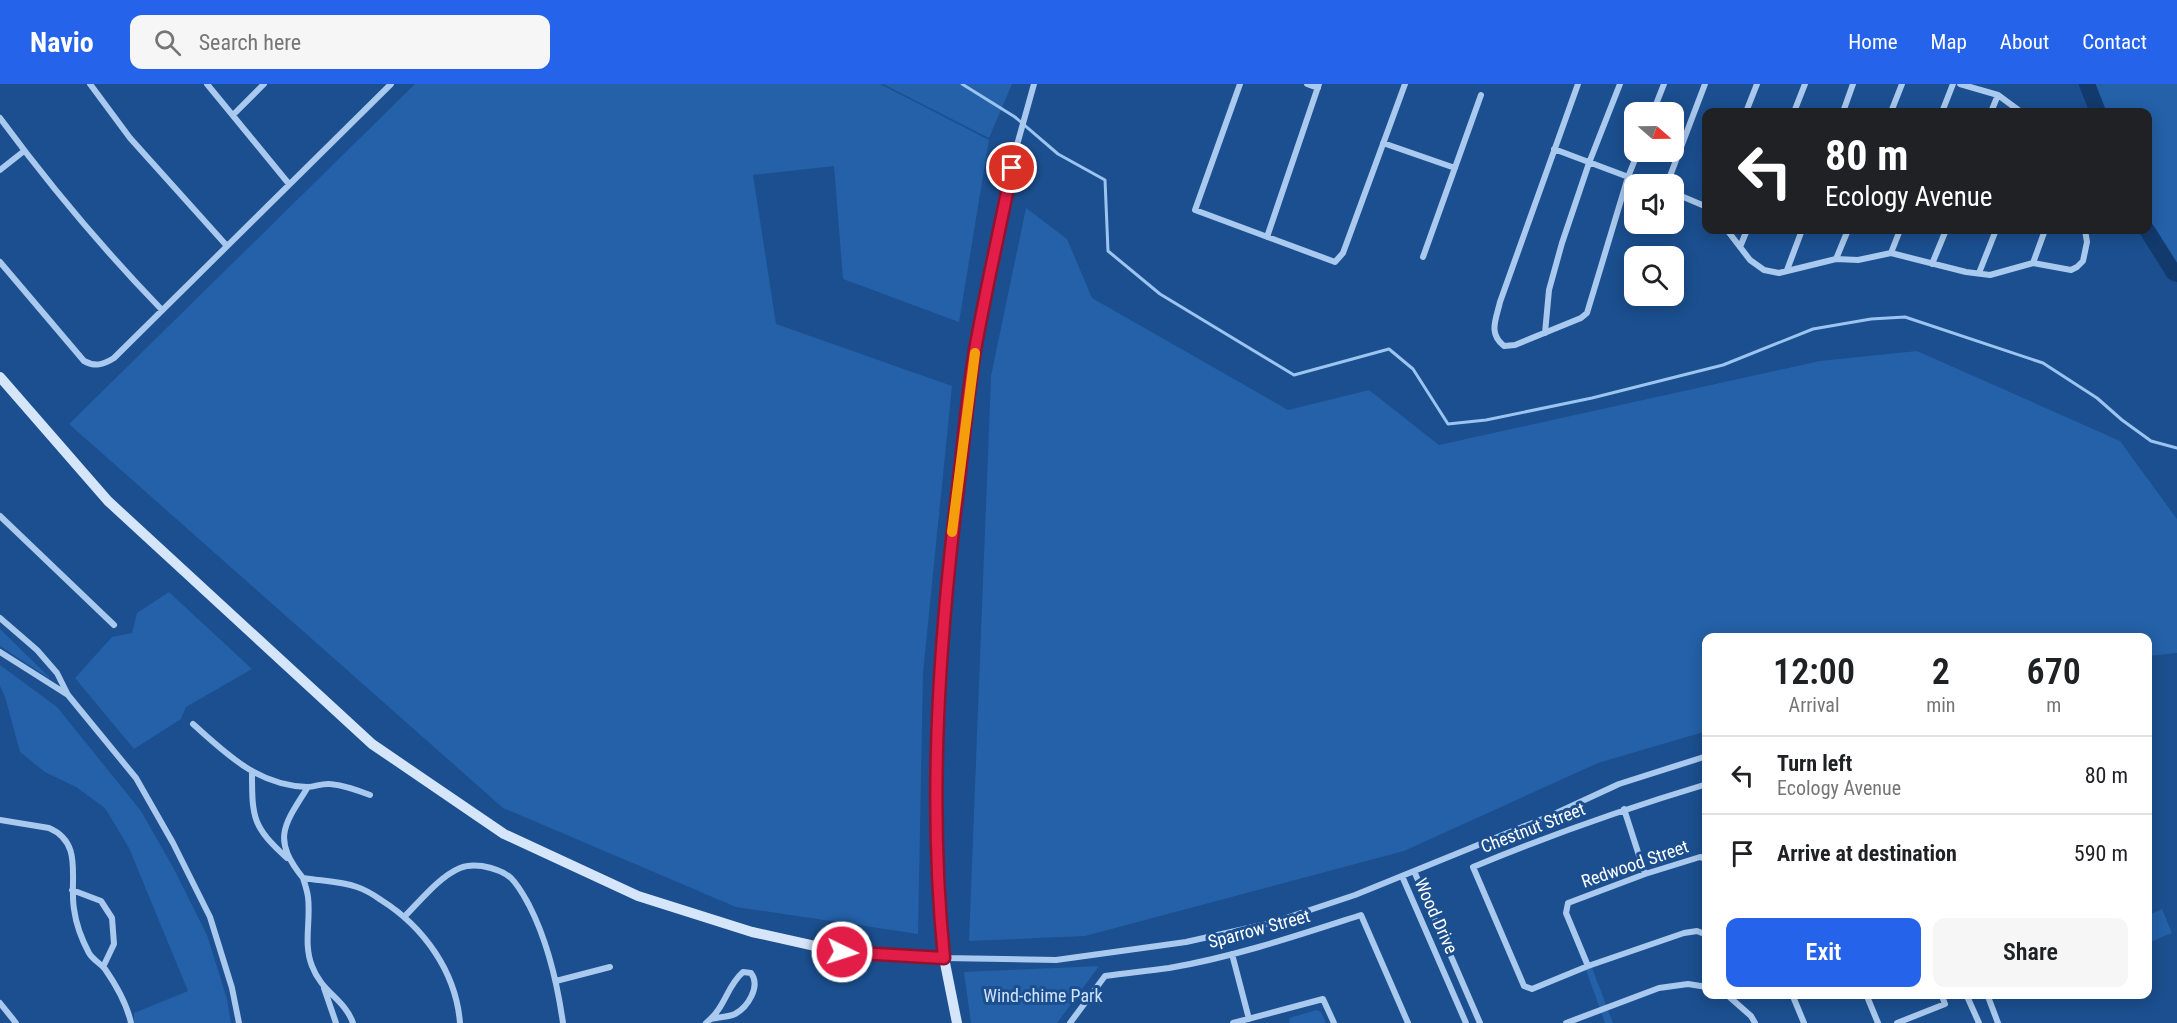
<!DOCTYPE html>
<style>
body{margin:0;font-family:"Roboto Condensed",sans-serif;background:#f6f6f6;color:#202124;height:100vh;display:flex;flex-direction:column;font-size:22px;white-space:nowrap}
*{box-sizing:border-box;margin:0}
p{font-size:20px;color:#757577}
.icon{flex:none;width:33px;height:33px;fill:none;stroke:currentColor;stroke-width:2;stroke-linecap:round;stroke-linejoin:round}
.map{position:relative;flex:1;overflow:hidden}
.drawer{position:absolute;left:1702px;top:549px;width:450px;height:366px;display:flex;flex-direction:column;background:#fff;border-radius:12px;box-shadow:0 3px 15px #0003}
.drawer>*{flex:none}
.top-card{position:absolute;left:1702px;top:24px;width:450px;height:126px;border-radius:12px;box-shadow:0 3px 15px #0003;background:#202124;color:#fff;overflow:hidden}
.needle{width:39px;rotate:110deg}
.controls{position:absolute;left:1624px;top:18px;display:grid;gap:12px}
.controls a{display:grid;place-items:center;width:60px;height:60px;border-radius:12px;background:#fff;box-shadow:0 3px 15px #0003;font-size:30px}
.pin{position:absolute;display:grid;place-items:center;width:51px;height:51px;color:#fff;margin:-26px;border:3px solid #fff;border-radius:50%;box-shadow:0 2px 6px #0007}
.me{position:absolute;width:66px;margin:-33px;rotate:94deg;stroke-linejoin:round;filter:drop-shadow(0 0 4px #0008)}
.turn{display:flex;align-items:center;gap:21px;height:126px;padding:0 24px;font-size:27px}
.turn .icon{width:78px;height:78px;stroke-width:2.5}
.turn b{display:block;font-size:42px;line-height:51px}
.eta{display:flex;justify-content:space-evenly;align-items:center;height:102px;text-align:center}
.eta b{font-size:36px;font-weight:600;line-height:42px}
.cta{display:flex;gap:12px;margin-top:auto;padding:12px 24px}
.cta a{flex:1;height:69px;border-radius:12px;background:#2563eb;color:#fff;font-size:24px;font-weight:600;line-height:69px;text-align:center}
.cta a+a{background:#f6f6f6;color:#202124}
ul{padding:0;list-style:none}
li{display:flex;align-items:center;gap:18px;height:78px;padding:0 24px;border-top:2px solid #e0e0e0}
li div{flex:1}
li b{display:block;font-size:22px}
li em{font-style:normal}
header{display:flex;align-items:center;gap:36px;box-sizing:border-box;height:84px;padding:0 30px;background:#2563eb;color:#fff}
header strong{font-size:28px}
nav{display:flex;gap:33px;margin-inline-start:auto;font-size:21px}
.search{width:420px;height:54px;background:#f6f6f6;display:flex;align-items:center;gap:15px;box-sizing:border-box;padding:0 21px;border-radius:12px;color:#757577;font-size:22px}
.map>svg:first-child{display:block}
.green{fill:#2461a8}
.lines{fill:none;stroke-linecap:round;stroke-linejoin:round}
.stream{stroke:#9cc4f0;stroke-width:3}
.river{stroke:#123a6d;stroke-width:16}
.street{stroke:#a9c9ee;stroke-width:6}
.secondary{stroke:#d6e6fa;stroke-width:10}
.route-casing{stroke:#92132f;stroke-width:15}
.route{stroke:#e11d48;stroke-width:10}
.slow{stroke:#f59e0b;stroke-width:10}
.labels{text-anchor:middle;stroke-width:6;stroke-linejoin:round;paint-order:stroke}
.street-label{font-size:18px;fill:#fff;stroke:#1b4f8f}
.park-label{font-size:18px;fill:#cfe3fa;stroke:#1b4f8f}
</style>
<header>
<strong>Navio</strong>
<div class="search"><svg class="icon" aria-label="search" viewBox="0 0 24 24"><circle cx="10" cy="10" r="6"/><path d="M15 15l6 6"/></svg>Search here</div>
<nav><a>Home</a><a>Map</a><a>About</a><a>Contact</a></nav>
</header>
<div class="map">
<svg width="2177" height="939" viewBox="0 0 2177 939">
<rect width="100%" height="100%" fill="#1b4f8f"/>
<path class="green" d="M415,0H880L989,56L959,238L843,195L834,82L753,91L776,240L952,302L923,589L918,850L736,823L503,724L69,340Z
M883,0H1012L989,54Z
M2087,0H2177V190L2174,189L2147,146L2148,28H2098Z
M1026,124L1067,155L1092,214L1288,326L1369,306L1439,361L1820,277L1917,267L2120,357L2177,435V569L2148,572V554H1707V647L1598,679L1404,767L1085,852L969,857L991,292Z
M169,508L252,585L186,623L181,635L134,665L75,594L112,553L132,549L137,529Z
M0,545L52,596L0,562Z
M0,581L57,623L141,727L174,785L207,851L227,915L231,939H134V929L188,907L129,764L105,724L76,703L45,688L20,668L5,613L0,602Z
M2162,825L2172,849L2148,859V831Z
M1591,881L1613,939H1605L1585,883Z
M1099,882L1057,939H971L964,888Z
M1317,926L1321,928L1326,939H1290L1289,934Z"/>
<g class="lines">
<path class="stream" d="M962,0L1015,33L1058,70L1105,96L1108,167L1160,210L1294,291L1389,265L1413,285L1448,340L1486,336L1592,314L1723,281L1813,245L1871,235L1905,233L2043,279L2097,314L2122,336L2151,357L2177,364"/>
<path class="river" d="M2087,0L2098,28
M2147,146L2174,189L2177,190"/>
<path class="street" d="M90,0L130,54L227,162
M207,0L289,100
M1034,0L1017,61L975,266L949,470L940,565L937,661L938,814L944,874L1056,876L1186,858L1271,839L1355,811L1552,731L1619,700L1707,672
M1240,0L1195,126L1335,178L1343,169L1405,0
M1307,0L1318,4
M1578,0L1500,218C1496,236 1488,249 1504,262L1515,261L1581,234L1587,229L1628,93L1638,68
M1960,0L1998,11L2021,28
M1653,28L1664,0
M1746,28L1757,0
M1794,28L1805,0
M1843,28L1853,0
M1891,28L1902,0
M1942,28L1953,0
M1991,28L1998,11
M233,31L264,0
M0,34C50,102 104,166 162,226
M1383,59L1455,84
M1554,65L1647,100
M0,86L24,67
M1667,100L1705,0
M1674,109L1707,123
M1727,146L1750,176L1764,186L1779,189L1836,175L1858,176L1891,169L1966,188L1990,191L2033,179L2071,186L2077,183L2083,177L2087,158L2085,146
M1267,153L1319,0
M1740,163L1747,146
M1891,169L1900,146
M1423,173L1481,11
M1836,175L1848,146
M0,178L84,277C95,283 103,281 114,274L391,0
M2033,179L2045,146
M1932,180L1946,146
M1787,186L1802,146
M1979,189L1996,146
M1545,249L1549,206L1562,159L1589,79L1620,0
M0,432L114,541
M0,534L37,566L57,589L68,611L136,694L173,759L210,833L232,904L239,939
M0,568L68,611
M193,640C228,671 257,701 307,703C315,703 322,699 330,700C344,701 357,706 370,711
M252,689C252,735 253,743 287,774
M1707,700C1627,724 1550,751 1473,783L1524,902L1532,905L1588,882L1684,849L1697,847L1707,851
M1624,725L1645,790
M0,736L49,744C84,759 69,795 74,825C76,840 82,856 89,869C93,876 100,879 105,885C116,901 127,920 131,939
M1414,787L1480,939
M1402,792L1466,939
M303,794C272,755 283,742 308,703
M72,806L101,817L112,834L114,860L103,883
M405,832C421,816 439,793 460,784C467,781 475,781 482,782C493,784 503,787 511,794C519,802 524,812 529,821C548,858 557,897 563,939
M1232,870L1249,935
M1588,882L1566,829L1568,819L1645,790L1700,773L1707,775
M556,897L610,883
M324,904L336,939
M1726,910L1751,932L1755,939
M1792,910L1804,939
M1866,910L1878,939
M1966,910L1979,939
M1987,910L1998,939
M0,919L16,939
M353,939C344,914 322,909 312,882C303,859 311,837 308,813C307,806 305,800 303,794C321,797 340,797 357,803C366,806 374,811 381,816C424,843 456,888 460,939
M706,939C726,923 726,903 743,888L751,889C761,902 748,923 735,930C729,933 719,933 711,935
M1070,939L1105,892C1126,889 1148,887 1169,884C1234,873 1299,851 1361,831L1408,939
M1233,939L1323,915L1334,939
M1566,939L1659,904L1688,900L1707,903
M1897,939L1945,920L1941,910"/>
<path class="secondary" d="M0,293L108,417L372,660L504,750L638,812L752,848L842,868L944,874L957,939"/>
</g>
<g class="lines">
<g class="route-casing">
<path id="route" d="M842,868L944,874C928,715 939,555 959,396C964,353 968,309 975,266C986,205 1000,144 1012,84"/>
</g>
<use href="#route" class="route"/>
<path class="slow" d="M952,448L975,269"/>
</g>
<g class="labels">
<g class="street-label">
<text transform="translate(1533 744) rotate(-21)" y="6">Chestnut Street</text>
<text transform="translate(1635 780) rotate(-19)" y="6">Redwood Street</text>
<text transform="translate(1436 832) rotate(66)" y="6">Wood Drive</text>
<text transform="translate(1259 845) rotate(-15)" y="6">Sparrow Street</text>
</g>
<g class="park-label">
<text x="1043" y="918">Wind-chime Park</text>
</g>
</g>
</svg>
<div class="controls">
<a><svg class="needle" viewBox="-14 -14 28 28"><path d="M0-13l5 13h-10z" fill="#e53935"/><path d="M0 13l5-13h-10z" fill="#757577"/></svg></a>
<a><svg class="icon" aria-label="sound" viewBox="0 0 24 24"><path d="M4 9h4l5-4v14l-5-4H4zM17 9q2 3 0 6"/></svg></a>
<a><svg class="icon" aria-label="search" viewBox="0 0 24 24"><circle cx="10" cy="10" r="6"/><path d="M15 15l6 6"/></svg></a>
</div>
<div class="pin" style="left:1012px;top:84px;background:#d93025"><svg class="icon" aria-label="arrive" viewBox="0 0 24 24"><path d="M6 21V4h12l-3 4 3 4H6"/></svg></div>
<svg class="me" style="left:842px;top:868px" viewBox="-20 -20 40 40"><circle r="17" fill="#e11d48" stroke="#fff" stroke-width="3"/><path d="M0-11L8 9 0 5-8 9z" fill="#fff"/></svg>
<div class="top-card">
<div class="turn"><svg class="icon" aria-label="left" viewBox="0 0 24 24"><path d="M17 20v-9H6M10 6l-5 5 5 5"/></svg><div><b>80 m</b>Ecology Avenue</div></div>
</div>
<section class="drawer">
<div class="eta">
<div><b>12:00</b><p>Arrival</p></div>
<div><b>2</b><p>min</p></div>
<div><b>670</b><p>m</p></div>
</div>
<ul>
<li><svg class="icon" aria-label="left" viewBox="0 0 24 24"><path d="M17 20v-9H6M10 6l-5 5 5 5"/></svg><div><b>Turn left</b><p>Ecology Avenue</p></div><em>80 m</em></li>
<li><svg class="icon" aria-label="arrive" viewBox="0 0 24 24"><path d="M6 21V4h12l-3 4 3 4H6"/></svg><div><b>Arrive at destination</b></div><em>590 m</em></li>
</ul>
<div class="cta"><a>Exit</a><a>Share</a></div>
</section>
</div>
